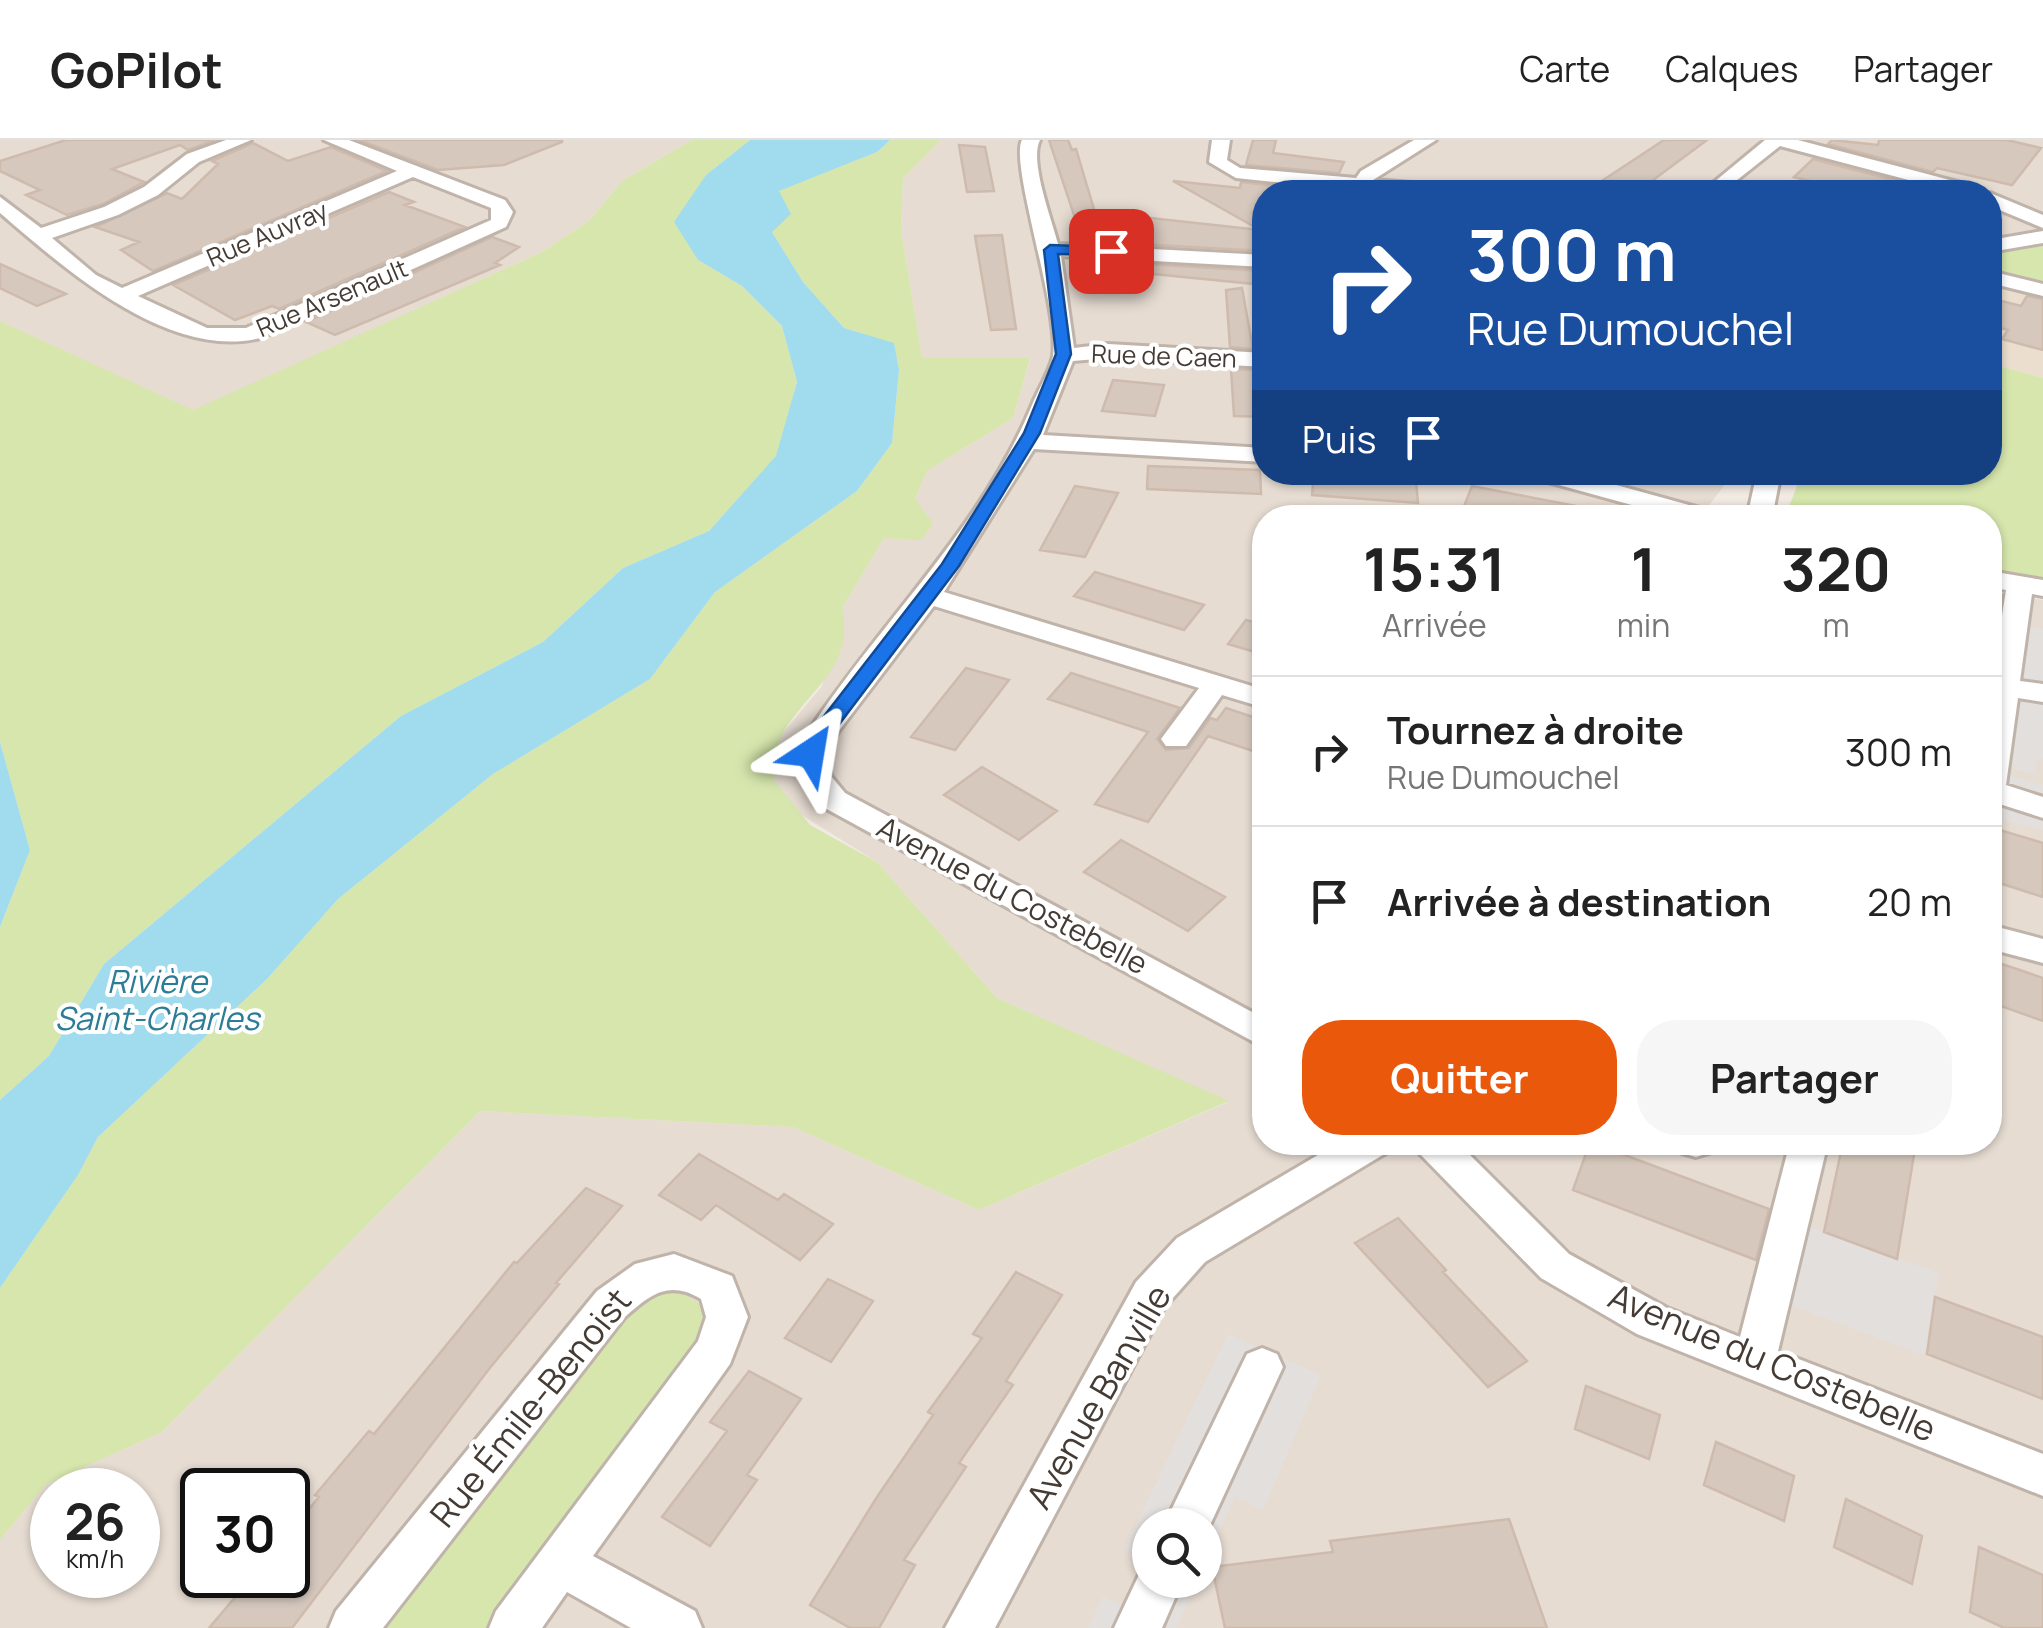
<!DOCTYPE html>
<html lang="fr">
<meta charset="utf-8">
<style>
body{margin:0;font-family:Manrope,sans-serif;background:#f6f6f6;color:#222;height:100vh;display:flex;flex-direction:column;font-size:38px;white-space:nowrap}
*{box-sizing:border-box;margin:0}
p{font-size:32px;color:#767676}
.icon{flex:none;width:55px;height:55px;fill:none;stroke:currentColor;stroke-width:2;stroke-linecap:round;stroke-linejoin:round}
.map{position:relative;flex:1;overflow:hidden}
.details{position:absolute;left:1252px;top:365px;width:750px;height:650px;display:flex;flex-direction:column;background:#fff;border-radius:40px;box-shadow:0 2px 8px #0004}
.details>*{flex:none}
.top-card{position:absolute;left:1252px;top:40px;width:750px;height:305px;border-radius:40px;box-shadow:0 2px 8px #0004;background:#1a4fa0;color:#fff;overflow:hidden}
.controls{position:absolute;left:1132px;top:1368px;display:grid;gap:20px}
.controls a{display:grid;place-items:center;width:90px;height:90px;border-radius:50%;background:#fff;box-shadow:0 2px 8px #0004;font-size:50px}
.speed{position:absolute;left:30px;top:1328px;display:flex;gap:20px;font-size:50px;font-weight:700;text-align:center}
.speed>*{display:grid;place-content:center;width:130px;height:130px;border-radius:50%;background:#fff;box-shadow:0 2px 8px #0004;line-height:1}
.speed small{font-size:25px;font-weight:400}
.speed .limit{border:5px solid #111;border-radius:15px;background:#fff;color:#111}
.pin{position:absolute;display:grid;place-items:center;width:85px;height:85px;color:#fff;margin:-42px;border-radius:20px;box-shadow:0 5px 15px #0006}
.me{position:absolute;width:110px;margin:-55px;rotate:33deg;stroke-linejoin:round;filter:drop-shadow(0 0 8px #0008)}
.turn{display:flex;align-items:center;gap:35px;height:210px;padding:0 50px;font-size:45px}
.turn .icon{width:130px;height:130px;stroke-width:2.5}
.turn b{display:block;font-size:70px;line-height:85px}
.then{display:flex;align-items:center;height:95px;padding:0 50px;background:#0003;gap:20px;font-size:38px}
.eta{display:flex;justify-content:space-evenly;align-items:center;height:170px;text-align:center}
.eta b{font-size:60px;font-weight:700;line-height:70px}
.button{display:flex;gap:20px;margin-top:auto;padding:20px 50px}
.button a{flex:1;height:115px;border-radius:40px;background:#ea580c;color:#fff;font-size:40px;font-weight:700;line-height:115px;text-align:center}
.button a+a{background:#f6f6f6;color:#222}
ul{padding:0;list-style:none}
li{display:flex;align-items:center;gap:30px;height:150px;padding:0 50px;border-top:2px solid #e0e0e0}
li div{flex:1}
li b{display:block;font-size:38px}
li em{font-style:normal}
header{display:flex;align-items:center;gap:60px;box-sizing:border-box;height:140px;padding:0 50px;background:#fff;border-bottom:2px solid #e0e0e0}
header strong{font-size:48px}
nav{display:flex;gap:55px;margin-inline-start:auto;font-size:35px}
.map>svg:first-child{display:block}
.residential{fill:#e6dcd2;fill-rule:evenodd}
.education{fill:#ebdece}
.green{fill:#d6e6ad}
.parking{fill:#e2dfdd}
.water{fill:#a1dcee}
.building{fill:#d6c8bd;stroke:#cebbad;stroke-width:2.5}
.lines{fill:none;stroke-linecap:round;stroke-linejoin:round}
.minor-casing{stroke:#c0b4aa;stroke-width:6}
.minor{fill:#fff;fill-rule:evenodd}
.route{fill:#1a73e8;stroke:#114b97;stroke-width:2.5}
.labels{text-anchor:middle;stroke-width:8;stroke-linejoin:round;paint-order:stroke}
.far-street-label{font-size:25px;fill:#443b34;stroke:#fff}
.street-label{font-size:30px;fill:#443b34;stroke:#fff}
.water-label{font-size:32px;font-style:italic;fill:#2b7c96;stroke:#fff}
.near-street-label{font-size:35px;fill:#443b34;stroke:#fff}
</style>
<header>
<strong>GoPilot</strong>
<nav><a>Carte</a><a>Calques</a><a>Partager</a></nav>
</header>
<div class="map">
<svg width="2043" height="1488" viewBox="0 0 2043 1488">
<rect width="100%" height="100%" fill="#f2ebe4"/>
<path class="residential" d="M0,0H692L622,41L590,80L542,112L193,271L0,181Z
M941,0H2043V96L1990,101V52H1265V332L1734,333L1706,369L1726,377L1265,378V1002H1990V451L2043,460V1488H0V1400L45,1345L162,1292L480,971L793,987L979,1070L1228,962L997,858L877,722L800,674L778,654L770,634L781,595L822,546L842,468L884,398L922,399L915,359L927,331L1013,278L1030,219L922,218L901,90L903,38ZM52,1350H138V1435H52ZM202,1350H288V1435H202ZM1150,1385H1205V1440H1150Z"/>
<path class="education" d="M1990,132L2043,145V238L1990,223Z"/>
<path class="green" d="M692,0H750L706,35L687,98L698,120L742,146L782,186L797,242L777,316L709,391L623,428L543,502L401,576L104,824L49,916L0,960V787L30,710L0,602V181L193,270L542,112L590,80L622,41Z
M890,0H941L903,38L901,90L922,218H1030L1013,278L927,331L915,359L933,383L922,400L884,398L842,468C855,528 809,548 783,593C776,605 776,626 774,640L810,685L877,722L997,858L1229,961L979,1070L793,987L480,971L162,1292L45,1345L0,1400V1148L78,1035L98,997L267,839L338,759L493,634L650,539L715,452L857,351L892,303L899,230L894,204L844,188L803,142L772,92L778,51L877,12Z
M2043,106V145L1990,132V114Z
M1990,223L2043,238V439L1990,430V378L1785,377L1802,333L1990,332Z
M662,1151H679L700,1164L705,1188L697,1205L488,1488H381L633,1167Z"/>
<path class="parking" d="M2027,486L2043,489V619L2035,621L2036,635L2012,629Z
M1990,630L2043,645V690L1990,677Z
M1808,1086L1939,1133L1924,1215L1792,1166Z
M1228,1194L1321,1235L1263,1370L1235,1357L1205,1424V1385H1150V1422L1124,1409Z
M1150,1440H1198L1176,1488H1088L1103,1456L1127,1468Z"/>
<path class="water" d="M750,0H890L877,12L779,51L791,74L772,92L803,142L844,188L894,203L899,230L892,303L857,351L715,452L650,539L493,634L338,759L267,839L98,997L78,1035L0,1148V960L49,916L104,824L401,576L543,502L623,428L709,391L776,316L797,242L782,186L742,146L698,120L674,82L706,35Z
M0,602L30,710L0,787Z"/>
<path class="building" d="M66,0H215L188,10L180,5L112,29L144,42L103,64L67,75L26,55L40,50L0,31V21Z
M359,0H562V2L504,25L438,30Z
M1049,0H1068L1072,10L1076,9L1104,103L1083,102Z
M1253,0H1276L1273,13L1344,22L1339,33L1246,25Z
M1664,0H1707L1637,52H1585Z
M1832,0L1878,5L1879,0H2007L2041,8L2012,45L1937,28L1933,32L1828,4Z
M253,3L288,21L331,7L387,31L153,131L121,110L139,102L95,87L167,53L182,59L218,24L212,21Z
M959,5L985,7L994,51L967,52Z
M1813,19L1916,46L1908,52H1852L1794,37Z
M1173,41L1240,48L1241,42L1330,52H1265V111L1137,104L1151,78L1260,90Z
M389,52L414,62L405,65L465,87L279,169L272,166L235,180L173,145Z
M1002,95L1016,189L991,190L975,96Z
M492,97L519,107L495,123L500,125L335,195L306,182Z
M1126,123L1265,131V145L1122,131Z
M0,124L66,154L37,166L0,148Z
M1242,148L1253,209L1230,207L1226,150Z
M2027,156L2043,159V210L2002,199L2008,190L1990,185V158L2021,166Z
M1231,229L1257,230L1259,243H1265V277L1234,276Z
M1113,240L1164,245L1155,276L1102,271Z
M1148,326L1260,330L1261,354L1147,349Z
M1314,333L1416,341L1418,363L1312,355Z
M1075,346L1118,353L1085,417L1040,410Z
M1472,346L1576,366L1575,378H1506L1463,369Z
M1095,432L1204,465L1184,490L1074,456Z
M1246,480L1265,485V515L1228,504Z
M966,528L1009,540L955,610L911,597Z
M1071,533L1180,568L1157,599L1166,610L1189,608L1210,578L1217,580L1226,568L1265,581V615L1208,596L1148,682L1095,664L1148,592L1048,559Z
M982,627L1057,671L1019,700L944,655Z
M1990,687L2043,703V757L1990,740Z
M1121,700L1225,757L1188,791L1084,732Z
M1990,820L2043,838V881L1990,862Z
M1590,1002L1769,1069L1756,1120L1573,1050Z
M1843,1002H1916L1897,1119L1824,1092Z
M699,1014L778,1060L784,1054L833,1084L800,1120L716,1065L701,1080L659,1055Z
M586,1048L622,1066L556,1143L559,1144L489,1229L292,1488H209L254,1435H288V1394L319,1357L315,1355L369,1291L374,1294L514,1122L517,1123Z
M1398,1078L1446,1130L1443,1132L1527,1221L1488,1247L1355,1103Z
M1016,1132L1062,1155L1006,1241L1013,1245L959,1323L966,1327L904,1420L915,1425L879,1488H850L810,1465L877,1357L933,1275L928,1272L982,1198L973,1194Z
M828,1139L873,1161L831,1222L785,1198Z
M1935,1157L2043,1197V1259L1927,1214Z
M749,1231L801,1259L747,1335L757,1340L710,1406L662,1377L727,1291L710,1282Z
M1586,1246L1660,1275L1649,1319L1575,1289Z
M1716,1302L1794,1336L1784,1381L1704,1345Z
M1846,1359L1922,1396L1912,1444L1834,1407Z
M1509,1379L1547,1488H1225L1212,1427L1333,1412L1330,1401Z
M1979,1407L2043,1435V1488H2004L1970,1472Z"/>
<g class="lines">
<g class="minor-casing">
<path id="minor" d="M226,0H251L199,22L158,55L118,75L52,98L96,135L122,148L397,31L324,0H349L505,60L513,72L506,87L260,198C167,221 62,126 0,73V57L41,88L104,67L144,47L187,14ZM413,37L491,68V80L246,188H207L138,156Z
M1022,0H1040C1029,21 1052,80 1058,104L1265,115V127L1061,116L1074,208L1108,204L1265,213V227L1108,218L1073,221L1043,295L1265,308V322L1034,309L944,452L1265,550V568L1222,555L1186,606H1166L1161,599L1199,548L934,466L838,592L826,613L831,636L845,653L1265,879V908L823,667L801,638L796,613L810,589C883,479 981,388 1032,265C1038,250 1050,231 1053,216C1060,171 1009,23 1022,0Z
M1212,0H1230L1227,20L1240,28L1356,38L1361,31L1414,0H1436L1373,40L1451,46L1460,52L1361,51L1236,38L1209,22Z
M1765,0H1798L1980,48L1982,52H1954L1780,6L1722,52H1702Z
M1990,53L2043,75V88L1990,66Z
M2043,91V103L1990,112V100Z
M1990,131L2043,144V156L1990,143Z
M1527,332H1569L1718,373L1721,378H1679L1530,337Z
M1757,332H1781L1772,378H1747Z
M1990,431L2043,440V456L2032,454L2020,541L2043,544V562L2018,558L2006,645L2043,657V678L1990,661V552L2006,450L1990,447Z
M1990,785L2043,799V823L1990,809Z
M1340,1002H1392L1386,1013L1205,1122L1164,1168L995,1488H945L1136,1142L1177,1098Z
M1413,1002H1457L1569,1114L1667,1168L1740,1197L1790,1002H1828L1778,1211L2043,1314V1356L1637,1194L1541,1138L1419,1013Z
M1676,1002H1715L1709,1013L1696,1017L1682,1013Z
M674,1114L732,1136L748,1177L730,1224L593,1416L695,1471L702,1488H631L567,1452L542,1488H489L496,1471L698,1201L706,1177L701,1159C669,1140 651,1154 625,1177L383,1488H329L336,1471L597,1151L635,1124Z
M1262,1208L1277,1214L1283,1227L1205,1396V1385H1164L1247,1214Z
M1150,1421V1440H1183L1162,1488H1114L1144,1424Z"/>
</g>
<use href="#minor" class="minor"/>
</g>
<path class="route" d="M1050,105L1111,107L1118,111L1111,115L1058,114L1071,214L1040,293L959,426L834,591L819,618H804L801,613L818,584L942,424L1024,293L1056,214L1044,110Z"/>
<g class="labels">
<g class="far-street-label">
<text transform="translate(267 94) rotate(-23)" y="9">Rue Auvray</text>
<text transform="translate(332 158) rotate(-23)" y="9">Rue Arsenault</text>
<text transform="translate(1164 216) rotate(2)" y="9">Rue de Caen</text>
</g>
<g class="street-label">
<text transform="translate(1012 756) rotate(28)" y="10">Avenue du Costebelle</text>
</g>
<g class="water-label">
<text x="157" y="853">Rivière<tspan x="157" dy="37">Saint-Charles</tspan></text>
</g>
<g class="near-street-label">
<text transform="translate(1772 1223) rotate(23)" y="12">Avenue du Costebelle</text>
<text transform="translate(1099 1257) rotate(-60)" y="12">Avenue Banville</text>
<text transform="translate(531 1268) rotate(-51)" y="12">Rue Émile-Benoist</text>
</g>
</g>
</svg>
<div class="controls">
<a><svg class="icon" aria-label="search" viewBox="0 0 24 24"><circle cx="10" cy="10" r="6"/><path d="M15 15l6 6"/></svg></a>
</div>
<div class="speed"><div>26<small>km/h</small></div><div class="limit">30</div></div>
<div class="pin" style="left:1111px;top:111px;background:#d93025"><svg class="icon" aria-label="arrive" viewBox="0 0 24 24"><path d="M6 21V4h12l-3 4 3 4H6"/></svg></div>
<svg class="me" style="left:811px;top:613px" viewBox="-20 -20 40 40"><path d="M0-17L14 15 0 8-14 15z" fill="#1a73e8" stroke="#fff" stroke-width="4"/></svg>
<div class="top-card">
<div class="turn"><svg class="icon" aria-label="right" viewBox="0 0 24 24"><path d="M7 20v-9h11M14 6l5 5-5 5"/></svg><div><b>300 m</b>Rue Dumouchel</div></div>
<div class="then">Puis<svg class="icon" aria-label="arrive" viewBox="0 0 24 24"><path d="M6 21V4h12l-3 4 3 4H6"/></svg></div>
</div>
<section class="details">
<div class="eta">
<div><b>15:31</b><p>Arrivée</p></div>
<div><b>1</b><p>min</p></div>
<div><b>320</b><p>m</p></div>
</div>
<ul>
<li><svg class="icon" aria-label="right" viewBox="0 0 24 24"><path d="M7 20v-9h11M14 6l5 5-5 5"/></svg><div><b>Tournez à droite</b><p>Rue Dumouchel</p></div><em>300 m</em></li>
<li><svg class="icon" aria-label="arrive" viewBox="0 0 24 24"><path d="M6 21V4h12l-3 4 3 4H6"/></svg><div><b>Arrivée à destination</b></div><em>20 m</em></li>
</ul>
<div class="button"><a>Quitter</a><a>Partager</a></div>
</section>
</div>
